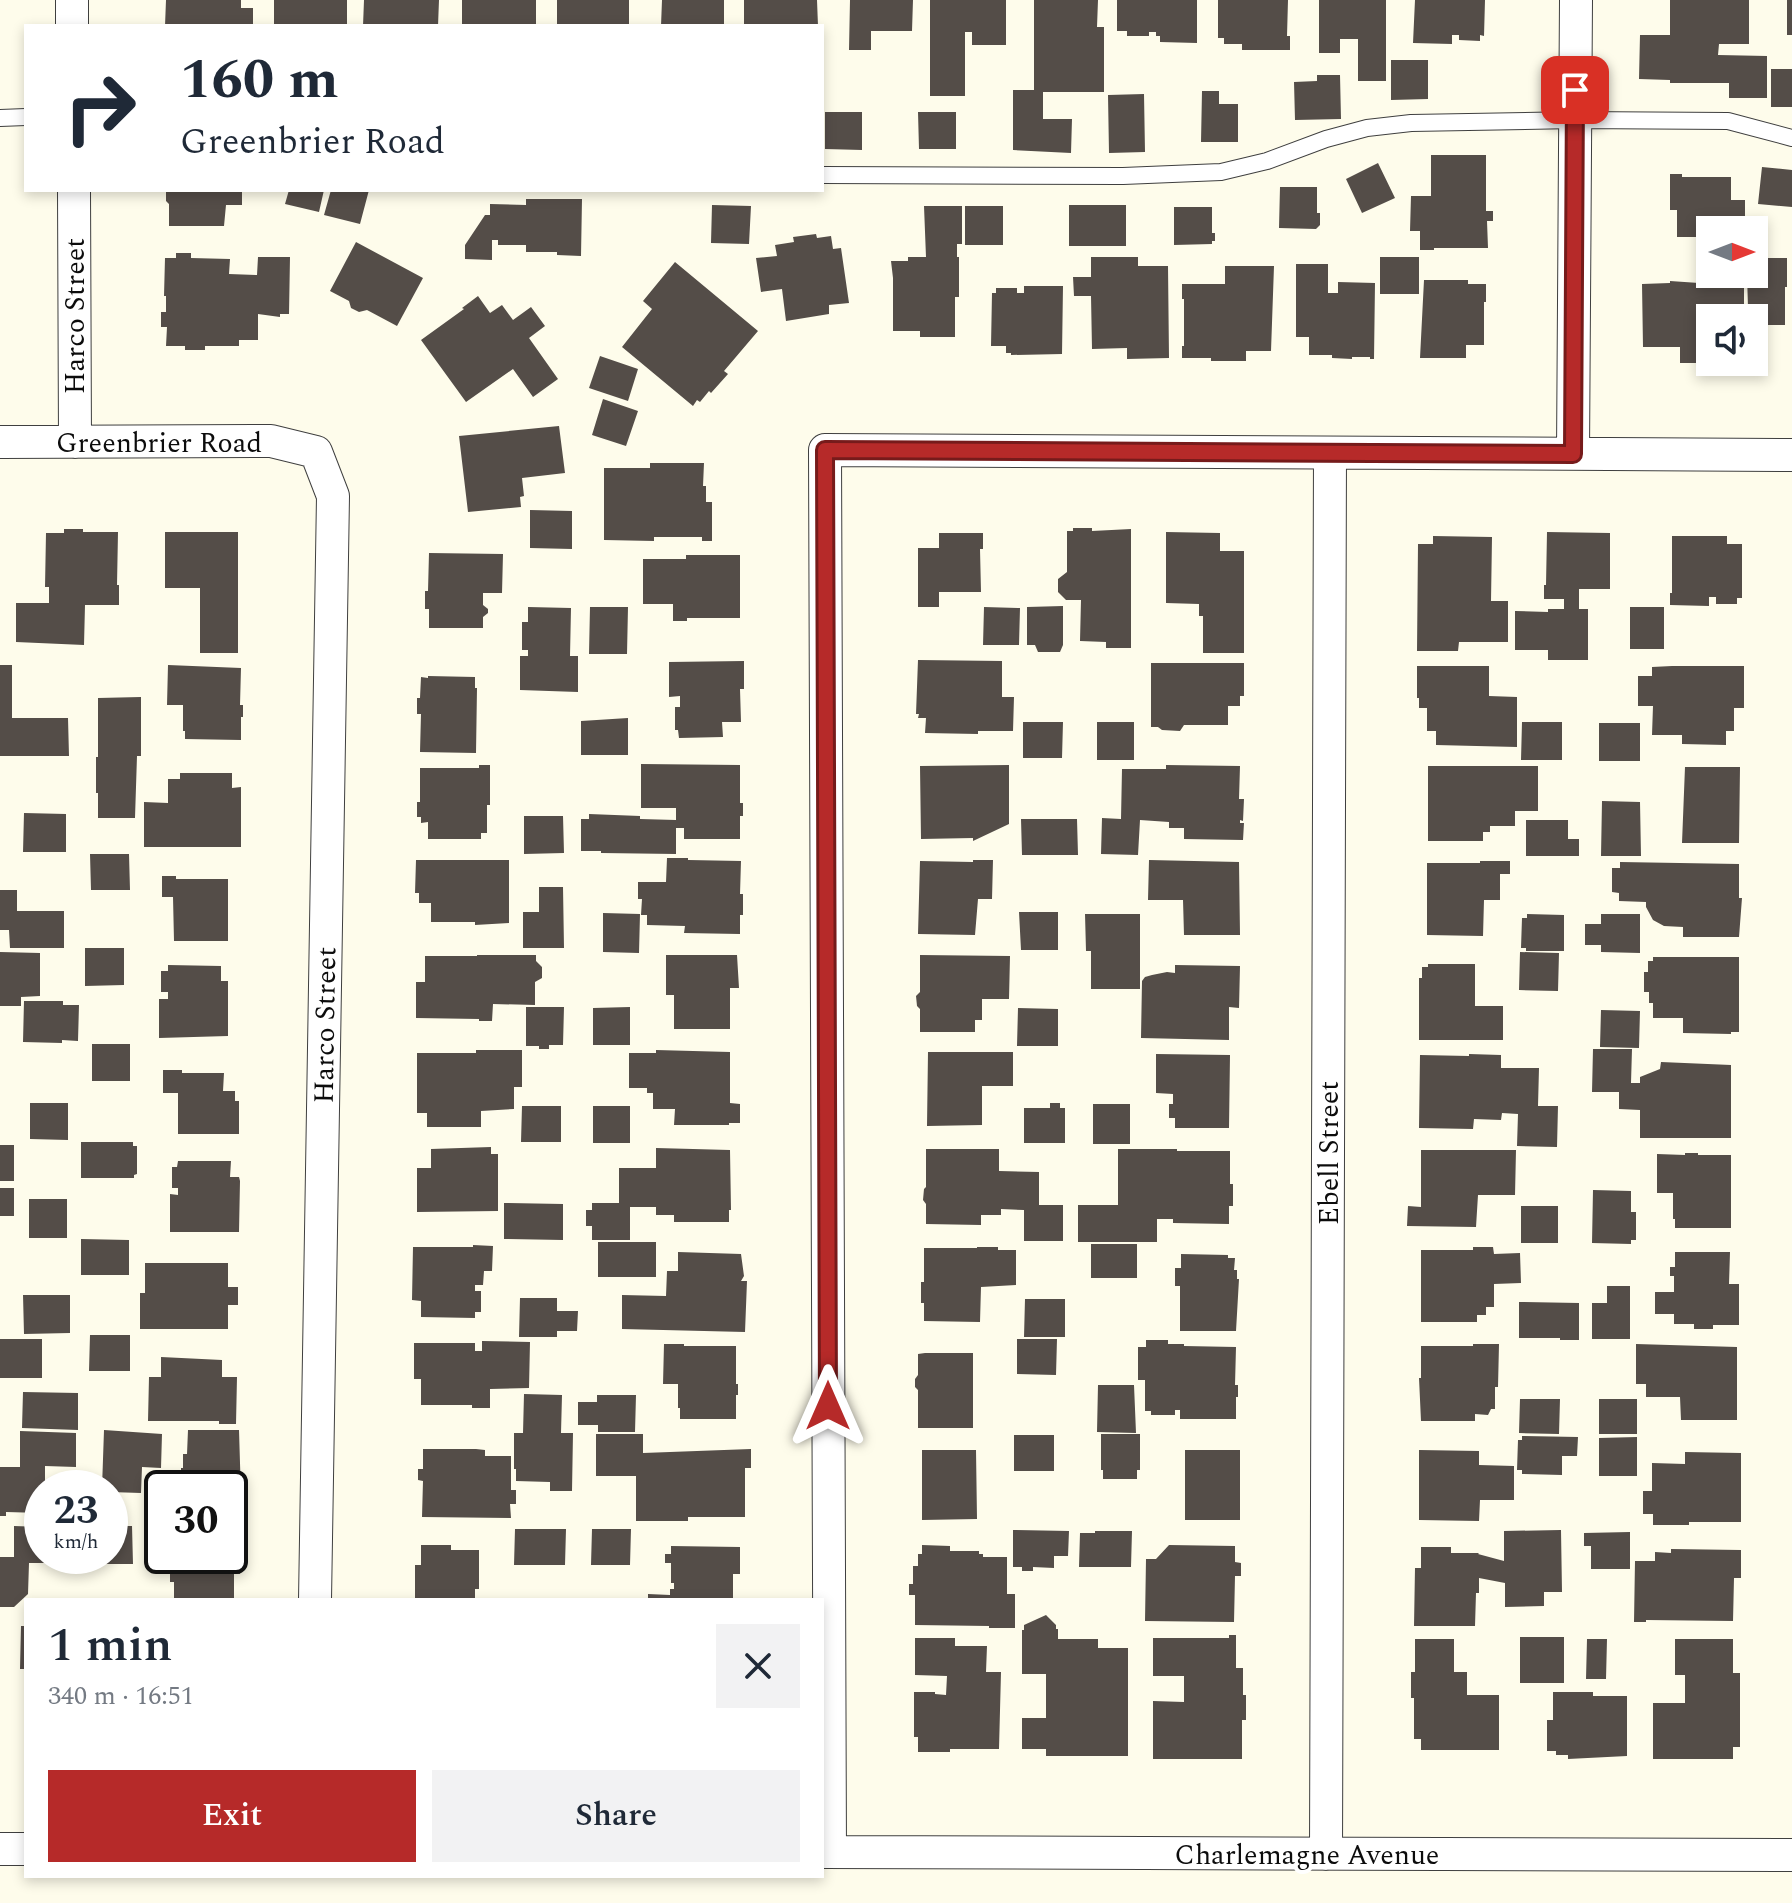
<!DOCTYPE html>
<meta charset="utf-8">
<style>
body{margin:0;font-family:Spectral,serif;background:#f2f2f3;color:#1f2937;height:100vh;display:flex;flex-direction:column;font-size:30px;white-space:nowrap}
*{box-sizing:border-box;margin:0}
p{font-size:26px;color:#747a83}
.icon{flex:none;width:44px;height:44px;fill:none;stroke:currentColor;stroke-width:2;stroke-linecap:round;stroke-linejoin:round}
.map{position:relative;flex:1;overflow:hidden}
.drawer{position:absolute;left:24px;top:1598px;width:800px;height:280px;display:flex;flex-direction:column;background:#fff;border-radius:0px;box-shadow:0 4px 12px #0003}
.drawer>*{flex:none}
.banner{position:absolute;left:24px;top:24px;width:800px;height:168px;border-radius:0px;box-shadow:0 4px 12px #0003;background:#fff;color:#1f2937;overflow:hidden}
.needle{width:52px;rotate:90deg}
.tools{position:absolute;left:1696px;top:216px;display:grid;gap:16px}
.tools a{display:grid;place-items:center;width:72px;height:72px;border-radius:0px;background:#fff;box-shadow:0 4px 12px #0003;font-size:40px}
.speed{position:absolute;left:24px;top:1470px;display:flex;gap:16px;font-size:40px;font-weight:700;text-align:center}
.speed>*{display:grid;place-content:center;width:104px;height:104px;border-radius:50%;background:#fff;box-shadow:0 4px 12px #0003;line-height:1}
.speed small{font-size:20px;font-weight:400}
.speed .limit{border:4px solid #111;border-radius:12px;background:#fff;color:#111}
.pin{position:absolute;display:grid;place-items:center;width:68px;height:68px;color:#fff;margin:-34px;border-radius:16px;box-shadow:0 4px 12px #0006}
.me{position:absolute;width:88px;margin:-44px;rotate:0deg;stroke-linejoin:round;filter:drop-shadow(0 0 6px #0008)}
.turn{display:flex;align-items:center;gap:28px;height:168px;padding:0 24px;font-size:36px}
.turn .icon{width:104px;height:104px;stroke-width:2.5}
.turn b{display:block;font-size:56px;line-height:68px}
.round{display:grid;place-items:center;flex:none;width:84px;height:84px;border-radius:0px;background:#f2f2f3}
.head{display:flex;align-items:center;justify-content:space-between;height:136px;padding:0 24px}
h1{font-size:48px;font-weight:600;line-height:60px}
.primary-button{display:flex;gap:16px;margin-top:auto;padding:16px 24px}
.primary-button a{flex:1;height:92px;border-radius:0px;background:#b62a29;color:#fff;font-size:32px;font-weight:600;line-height:92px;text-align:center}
.primary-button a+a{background:#f2f2f3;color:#1f2937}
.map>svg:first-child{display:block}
.building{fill:#544d48}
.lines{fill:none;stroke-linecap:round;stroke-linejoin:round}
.service-casing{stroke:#3f3f3f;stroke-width:18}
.minor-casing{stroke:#3f3f3f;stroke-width:34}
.service{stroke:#fff;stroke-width:16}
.minor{stroke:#fff;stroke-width:32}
.route-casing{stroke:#761b1b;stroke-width:20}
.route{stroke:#b62a29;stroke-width:14}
.labels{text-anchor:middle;stroke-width:8;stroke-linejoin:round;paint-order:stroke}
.street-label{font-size:28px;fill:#0c0c0c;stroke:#fff}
</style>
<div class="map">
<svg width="1792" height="1903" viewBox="0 0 1792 1903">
<rect width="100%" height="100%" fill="#fefceb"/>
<path class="building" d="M166,0H241V8H253V26H165Z
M274,0H347V26H274Z
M364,0H439L438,26H363Z
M462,0H536V26H462Z
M557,0H629V26H557Z
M662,0H724V26H661Z
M744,0H817L818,26H744Z
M850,0H913L912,31H871V50H849Z
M930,0H1006V45H972V32H965V96H930Z
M1034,0H1098L1097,27H1104V92H1043V119H1072L1071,153L1013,150V90H1034Z
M1117,0H1197V43L1160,42V36H1156V32H1149V36H1127V31H1117Z
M1218,0H1288L1287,36H1290V50H1242V44H1224V38H1218Z
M1319,0H1386V81H1358V39H1340V53H1319Z
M1415,0H1485L1484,36L1480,35V41L1459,40V35H1452V44L1413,43Z
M1670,0H1749V44H1719L1718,55L1767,56V98H1729V83H1670V80L1639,79L1640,35H1670Z
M1787,0H1792V35H1787Z
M1391,60H1428V99L1391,100Z
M1771,69H1792V107H1771Z
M1317,75H1340L1341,119L1295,120L1294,82L1317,81Z
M1202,91H1219V104H1238V142H1201Z
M1144,94L1145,152L1109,153L1108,95Z
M825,112H862V150L825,149Z
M918,112H956V149H919Z
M1431,155H1486V211H1493V221H1487L1488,248H1434V250H1420V231H1410L1411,196H1431Z
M1378,163L1395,198L1362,213L1346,179Z
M1762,167L1792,170V207L1758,204Z
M1670,174H1682V177H1731V200H1745V230H1710V249H1706V237H1677V210H1670Z
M1280,187H1317V213H1320V225L1316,229L1279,228Z
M166,190H242V205H226L224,226H169V204L166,201Z
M289,190H324L319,212L285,204Z
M331,190H369L360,224L324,215Z
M526,199H582L581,256L557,255V252H526V245H498V240H492V260L465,259V245L485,215H490V204L526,205Z
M712,205L751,206L749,244L711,243Z
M1069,205H1126V246H1069Z
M924,206H962V244H957V257H959V297H955V337H920V331H893V278L891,261H908V257H926Z
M965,206H1003V245H965Z
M1174,207H1212V233H1215V241H1212V244L1174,245Z
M816,234L817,238L831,236L833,249L841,248L849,303L829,305V314L786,321L782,289L761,292L756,258L777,256L775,245L794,242L793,237Z
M356,242L423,278L397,326L367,310L359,312L351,308L349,301L330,291Z
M176,253H191V258L230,259L229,274L257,275L258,257H290L289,314H280V317L258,314V340H239V346H205V350H185V346H166L167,327H161V312H166V296H164L165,258H176Z
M1091,257H1138V266H1168L1169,358L1127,359V348L1092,349L1091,296H1074L1073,277H1091Z
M1380,257H1419V294H1380Z
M1754,258H1787V287H1785V325H1754V318H1710V363H1680V347H1643L1642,284L1670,283V281L1699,283L1698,268H1710V274H1720V284L1744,283V308H1748L1747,274H1754Z
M675,262L758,331L724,371L728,374L711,393L709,391L700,402L697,400L693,406L622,347L652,309L643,301Z
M1296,264H1328V293H1338V282L1375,283L1374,359H1370V357H1352V359L1332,358V355H1309V337H1296Z
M1225,266H1274L1271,351H1246V361H1211V358H1182V346H1184V299H1182V284H1225Z
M1424,280H1468V284H1486V302H1484V345H1466V358H1420Z
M1024,286H1063L1062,354L1011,355V353H1006V346H991L992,293H996V288H1017V293H1024Z
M478,296L490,313L502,305L513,320L531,307L545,326L529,338L558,379L533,397L513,369L466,402L421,340L464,309L462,308Z
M600,356L638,369L628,401L589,388Z
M603,399L638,411L626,446L592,435Z
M559,426L565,473L522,478L524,496L520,497L521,507L468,512L459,436Z
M650,463H704L703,486H706V502H712V541H702V537H654V541L604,540V468H650Z
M530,510L572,511V549L530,548Z
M1073,528H1092V531L1131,529V648H1106V642L1080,641L1081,600H1066L1058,592V579L1067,572V531H1073Z
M64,529H83V532H118L117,585H119V605H85L84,645L16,642V603H49V587H45L46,533H64Z
M165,532H238V653H200V588H165Z
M1166,532L1220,533V551H1244V653H1203V616H1199V604L1166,603Z
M1547,532L1610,533V589H1579V609H1588V660H1548V650H1515V611L1548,612V609H1564V599H1544V585H1546Z
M939,533H983V549H980L981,592H939V607H918V548H939Z
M1433,536L1492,537L1491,601H1508V642H1459L1458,651H1417L1418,544H1433Z
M1672,536H1727V544H1742V598H1737V604H1716V597H1709V606L1670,605V593H1672Z
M429,553L503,554L502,593H483V605L488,609V613L483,617V628H429V609H425V591H428Z
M686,555H740V618H687V621H673V604H643V559H686Z
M1063,606V645L1060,652H1038L1035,645H1027V607Z
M528,607L571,608L570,656H578V692L520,690V656H528V650H522V622H528Z
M590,607H628L627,654H589Z
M984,607L1020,608L1019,645H983Z
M1630,607H1664V649H1630Z
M918,660L1002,661V697H1014L1013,731H978V734L925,733L926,718H918L919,714H916Z
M744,661V689H740L741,722H722L723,737L679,738L678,730H675V707H680V696L669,697V662Z
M1151,663H1244V696H1240V706H1228V725H1184L1180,731L1162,730L1158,727H1151Z
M0,665H12V718H68L69,756H0Z
M168,665L241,668L240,705H243V717H241V740L185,739V731H183V705H167Z
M1417,666H1489V696L1517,697V747L1436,745V731H1427V708H1419V698H1417Z
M1672,666H1744V708H1734V731H1726V745L1682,744V735H1652L1653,706H1638V676H1652V667Z
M428,676L475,677V688H477L476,753L420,752L421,714H417V698H420L421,677L428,678Z
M141,697V756H137L135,818H98V793H96V757H98V698Z
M628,718V755H581V721Z
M1023,722H1063L1062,758H1023Z
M1097,722H1134V760H1097Z
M1522,722H1562V760H1521Z
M1599,723H1640V761H1599Z
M641,764L740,765V803H743V816H740V839H684V828H676V854L601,853V851H581V819H589V814L640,816V819L676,820V808H641Z
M479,765H490V805H487V833H481V839H428V822L421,823V817H417V802H420V768H479Z
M1009,765V824L973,841V838L921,839L920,766Z
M1166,765L1240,766L1239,799H1244L1243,821L1240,820V823H1244L1243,840L1184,839V828H1169V822L1140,820L1138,855L1101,854L1102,818L1121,819L1122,769H1166Z
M1428,766H1538V811H1515V826H1490V832H1483V841H1428Z
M1685,767H1740L1739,843H1682Z
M180,773H232V788L241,787V847H144V802L168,803V779H180Z
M1602,801L1640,802L1641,856H1601Z
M24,813L66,814V852H23Z
M524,816H563L564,853L524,854Z
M1021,819H1077L1078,855H1022Z
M1526,820H1568V839H1579V856H1526Z
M90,854H129L130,890H91Z
M667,858H688V860L741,861L740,894H743V915H740V934L684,933L685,926L647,925V915H641L642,899H638V882H666Z
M416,860H509V923L475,925V922H431V903H419V893H415Z
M973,860H993L992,899H978L975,935L918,934L920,861L973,862Z
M1149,860L1239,862L1240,935H1184L1183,900H1148Z
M1480,861H1510V874H1500V900H1484L1483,936L1427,935V863H1480Z
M1620,862L1739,864V898H1742L1739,937H1683V927L1664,926L1653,920L1646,907V902L1619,901V893L1612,892V868H1620Z
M162,876H176V879H228V941H174L173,897H162Z
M539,887H563L564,948H523V912H539Z
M0,890H17V911H64V948H10L9,930H0Z
M1019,912H1058V950H1021Z
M603,913L640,914L639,953L603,952Z
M1085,914H1140V989H1091V951H1086Z
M1527,914L1564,915V951H1526V948H1521L1522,918H1527Z
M1601,914H1640V953L1601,952V945H1585V924H1601Z
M85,948H124V985L85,986Z
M0,952L40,953V996L21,997V1006H0Z
M1520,952L1559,953L1558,991L1519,990Z
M477,955H536V961L542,967V978L535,982V1005L493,1004L492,1021H479V1019L416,1018V982H425V956H477Z
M666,955H737L739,988H730V1029H674V995H666Z
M920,955L1010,956L1009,999H982V1020H975V1032H920V1009L917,1006L916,996L920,992Z
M1653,957H1739V1032H1731V1034L1683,1033V1018H1653V1003H1649V992H1644V972H1648V961H1653Z
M1428,964H1475V1006H1503V1040H1419V978H1422V967H1428Z
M168,965L221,966V981H228V1036L159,1038V999H168V992H161V971H168Z
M1175,965L1240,966L1239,1008L1229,1007V1040L1141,1038L1142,981L1145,977L1152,975L1167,972L1175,973Z
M24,1001H63V1005H79L78,1041L62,1040V1043L23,1042Z
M526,1007H564L563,1045H549V1049H539V1046H526Z
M630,1007V1045H593V1008Z
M1018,1008L1058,1009V1046H1017Z
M1601,1010L1640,1011L1639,1048L1600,1047Z
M92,1044H130V1081H92Z
M1593,1049H1632L1631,1083H1640V1077L1660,1069L1661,1062L1731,1065V1138H1640V1110L1619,1109V1092H1592Z
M476,1050H522V1087H514V1109L481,1111V1127H427V1113H417V1053H476Z
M656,1050L730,1052V1103L740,1104V1123H729V1125H674L675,1109H653V1093H647V1088H629V1053H656Z
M928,1052H1013V1086H982V1125L927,1126Z
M1156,1054L1230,1055L1229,1128H1175V1118H1169V1104H1173V1094L1156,1093Z
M1469,1054L1501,1055V1068H1539L1538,1106H1558L1557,1147L1517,1146L1518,1114L1502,1113L1501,1120L1474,1119L1473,1129L1419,1128L1420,1055L1469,1056Z
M163,1070H182V1073H224L223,1091H235V1101H239V1134H178V1093H163Z
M30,1103H68V1140L30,1139Z
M1050,1103H1060V1108H1065V1143H1024V1108H1050Z
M1093,1104H1130V1144H1093Z
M522,1106H561V1142H521Z
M593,1106H630V1143H593Z
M81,1142H133V1146H137V1174L134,1175V1178H81Z
M0,1145H14V1181H0Z
M491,1147V1154H498V1211L417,1212V1168H431V1149Z
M656,1148L730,1150L731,1210H729V1222H674V1215H656V1207H630V1240H592V1226H586V1210H592V1203H619V1168H656Z
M926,1149H999V1171L1039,1172V1205H1063V1241H1024V1210L1001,1209V1215H981V1225L926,1224V1204L923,1200L924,1189L926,1187Z
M1118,1149H1177V1151H1230V1184H1233V1206H1229V1224L1173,1223V1219H1157V1242H1078V1205H1118Z
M1421,1150H1516L1515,1195H1478L1476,1227L1407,1226L1408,1206L1421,1207Z
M1685,1153H1698V1155H1731V1228H1675V1219H1673V1193H1657V1154L1685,1155Z
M178,1161H231L230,1177H239L240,1181L239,1232H170V1194L178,1195V1188H172V1167H177Z
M0,1188H14V1216H0Z
M1593,1190L1631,1191V1212H1636V1240H1631V1244L1592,1243Z
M29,1199H67V1238H29Z
M504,1203L563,1204V1240L504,1239Z
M1521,1206H1558V1243H1521Z
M81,1239L129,1240V1275H81Z
M598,1242H656V1277H598Z
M1091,1244H1137V1278H1091Z
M473,1245L493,1246L492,1271H484L483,1285H475V1291H481V1312H475V1318L421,1317V1301L412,1300L413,1247H473Z
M977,1247H998V1250H1016V1285L981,1287L980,1322L924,1321V1303H921V1282H924V1248H977Z
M1473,1247H1493L1494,1254L1520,1253L1521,1283L1494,1284V1307H1486V1315H1477V1322H1421V1250H1473Z
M678,1252L741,1254L744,1276L741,1281H747L745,1332L622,1329V1295L666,1296L667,1271H678Z
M1675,1252H1730L1729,1284H1739V1325H1713V1329H1694V1324H1674V1314H1655V1292H1674V1276H1670V1267H1675Z
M1181,1254L1228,1255V1258H1235L1234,1270H1237V1279H1239L1236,1331H1180V1286H1175V1268H1181Z
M145,1263H228V1287H238V1305H228V1329H140V1293H145Z
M1607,1286H1630V1339H1592V1303H1607Z
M23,1295H70V1333L24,1334Z
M520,1298H557V1311H578L577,1331H557V1337H519Z
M1025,1299H1065V1337H1024Z
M1519,1302L1579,1303V1340H1560V1338H1519Z
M90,1335H130V1371H89Z
M0,1339H42V1378H0Z
M1017,1339H1057L1056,1375L1017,1374Z
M1146,1340H1168V1344H1184V1346L1236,1347L1235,1385H1238V1397H1236V1419H1180V1410H1175V1415H1151V1411H1145V1380H1138V1347H1146Z
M482,1341L530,1342L529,1388L490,1389V1408H472V1405H421V1379H414V1343H475V1351H482Z
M664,1344H684V1346H736V1384H738V1395H736V1419H680V1408H678V1384H663Z
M1473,1344H1499L1498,1387H1495V1409H1491L1488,1415L1475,1414V1421H1421L1419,1378H1421V1346H1473Z
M1636,1344L1737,1347V1420H1681L1680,1397H1646V1384H1636Z
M925,1353H973V1428H918V1390L915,1387V1379L918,1375V1354Z
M161,1357L222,1360V1377H237L236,1424H219V1421H148L149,1377H161Z
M1098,1385H1134L1136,1433L1097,1432Z
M23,1392L78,1393V1430L22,1428Z
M524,1394L562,1395L561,1433H573L572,1491H550V1482L516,1481V1469H514V1433H523Z
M597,1395H636L635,1432H598V1425H578V1402H597Z
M1520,1399H1560L1559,1434L1519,1433Z
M1599,1399H1637V1434H1599Z
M104,1430L162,1434L161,1468L142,1467L141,1493L110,1492V1488H102Z
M188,1430H239L241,1496L239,1526H230V1488H185V1481H181V1468H183V1454H187Z
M20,1431L76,1433V1467L45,1466V1488H42V1513L6,1512V1516H0V1467H20Z
M596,1434H643V1453L751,1449V1468H745V1517H688V1521H636V1476H596Z
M1101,1434H1140V1470H1137V1479H1103V1470H1101Z
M1014,1435H1054V1471H1014Z
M1522,1436L1578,1437L1577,1456H1562V1475L1522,1474V1470H1517L1518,1440H1522Z
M1637,1437V1476H1599V1438Z
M423,1449H476L485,1450V1456H511V1490H516V1504H510L511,1518L422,1517L423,1481L418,1480V1469H423Z
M922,1450H976L977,1519L922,1520Z
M1185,1450H1240V1520H1185Z
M1419,1450L1479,1451V1465L1514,1466V1500H1480L1479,1521L1419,1520Z
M1685,1452L1741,1453V1522H1689V1525H1653V1514H1643V1491H1652V1463L1685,1464Z
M14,1526L42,1527V1556H55V1563H29L28,1594L14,1607H0V1557H14Z
M110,1526H132L133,1564H90V1556H110Z
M515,1529H566L565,1565H514Z
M592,1529H631L630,1565H591Z
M1013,1530L1069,1531L1068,1556H1054V1568L1033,1567V1571H1022V1567H1013Z
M1561,1530L1562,1592H1544V1606L1505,1607V1583L1479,1578V1593H1476L1475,1626H1414L1415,1568H1421V1547H1451V1553H1479L1478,1554L1504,1561V1531Z
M1095,1531H1132L1131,1567H1079L1080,1533H1095Z
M1630,1532V1569H1591V1546H1584V1533Z
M230,1543H233V1558H240V1574H234V1600H174V1582H170V1556H230Z
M421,1545H451V1550H479V1589H475V1600H415V1565H421Z
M922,1545L950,1546V1551H979V1554H983V1557H1007V1594H1015V1628H989V1626L915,1625V1595H909V1584H913V1566H918V1554H922Z
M1169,1545L1235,1546V1562L1241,1563V1576H1235L1234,1622L1145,1621L1146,1559H1156Z
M671,1546L740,1547V1574H733V1600H648V1594L670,1595V1589H674V1583H671V1563H665V1554H671Z
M1671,1549L1741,1550V1578H1734L1733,1621L1646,1620V1622H1634L1635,1561H1655V1552L1671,1553Z
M1046,1615L1056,1625V1629H1058V1639H1098V1648H1128V1756H1046V1749H1022V1718H1046V1674H1022V1630H1024V1625Z
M21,1626H26V1669H20Z
M1229,1635H1236V1668H1243V1695H1246V1720H1242V1759H1153V1701L1184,1702V1676H1153V1638H1229Z
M1520,1637H1564V1683H1520Z
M915,1638H955V1646H987L986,1672H1001L999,1749H950V1752H918V1737H914V1692H935V1694L946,1695L947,1676L915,1675Z
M1415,1639H1454V1672H1467V1695H1499V1750H1421V1739H1414V1698H1411V1672H1415Z
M1587,1639H1607L1606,1679H1586Z
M1675,1639H1733V1673H1740V1747H1733V1759H1653V1703H1685V1675H1675Z
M1553,1692H1593V1696H1627V1756L1568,1759V1755H1556V1751H1547V1720H1553Z"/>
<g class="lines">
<g class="service-casing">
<path id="service" d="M0,118L26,117
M822,175L1123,176L1221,172L1267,161L1326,139L1367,128L1411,123L1575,120L1728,121L1792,138"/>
</g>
<g class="minor-casing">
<path id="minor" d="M72,0V26
M74,190L75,442
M0,442L271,441L316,452L333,496L315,1600
M1573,454L1576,0
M0,1849H26
M822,1852L1792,1855
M830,1852L825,450L1792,455
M1326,1854L1330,453"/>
</g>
<use href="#service" class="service"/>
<use href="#minor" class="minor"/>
</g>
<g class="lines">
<g class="route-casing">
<path id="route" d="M828,1406L825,450L1573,454L1575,90"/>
</g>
<use href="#route" class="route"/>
</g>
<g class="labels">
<g class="street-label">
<text transform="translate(74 316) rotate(-90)" y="10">Harco Street</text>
<text x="159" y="452">Greenbrier Road</text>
<text transform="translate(324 1025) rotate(-89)" y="10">Harco Street</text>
<text transform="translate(1328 1153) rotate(-90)" y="10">Ebell Street</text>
<text x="1307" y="1864">Charlemagne Avenue</text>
</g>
</g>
</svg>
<div class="tools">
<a><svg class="needle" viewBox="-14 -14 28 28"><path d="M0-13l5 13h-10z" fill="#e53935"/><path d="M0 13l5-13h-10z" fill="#747a83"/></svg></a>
<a><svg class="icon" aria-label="sound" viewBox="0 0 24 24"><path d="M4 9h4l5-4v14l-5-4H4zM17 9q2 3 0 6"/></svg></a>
</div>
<div class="speed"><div>23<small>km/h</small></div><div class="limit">30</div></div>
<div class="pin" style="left:1575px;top:90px;background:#d93025"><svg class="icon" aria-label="arrive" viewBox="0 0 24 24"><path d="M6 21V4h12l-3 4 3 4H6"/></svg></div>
<svg class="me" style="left:828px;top:1406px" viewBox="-20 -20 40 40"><path d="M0-17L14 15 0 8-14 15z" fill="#b62a29" stroke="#fff" stroke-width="4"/></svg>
<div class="banner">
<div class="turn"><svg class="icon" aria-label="right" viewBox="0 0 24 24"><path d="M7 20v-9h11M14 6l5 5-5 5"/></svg><div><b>160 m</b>Greenbrier Road</div></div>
</div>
<section class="drawer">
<div class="head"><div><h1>1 min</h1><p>340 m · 16:51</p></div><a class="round"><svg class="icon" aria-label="close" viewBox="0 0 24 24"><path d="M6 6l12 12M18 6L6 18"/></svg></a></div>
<div class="primary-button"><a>Exit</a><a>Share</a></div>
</section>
</div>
